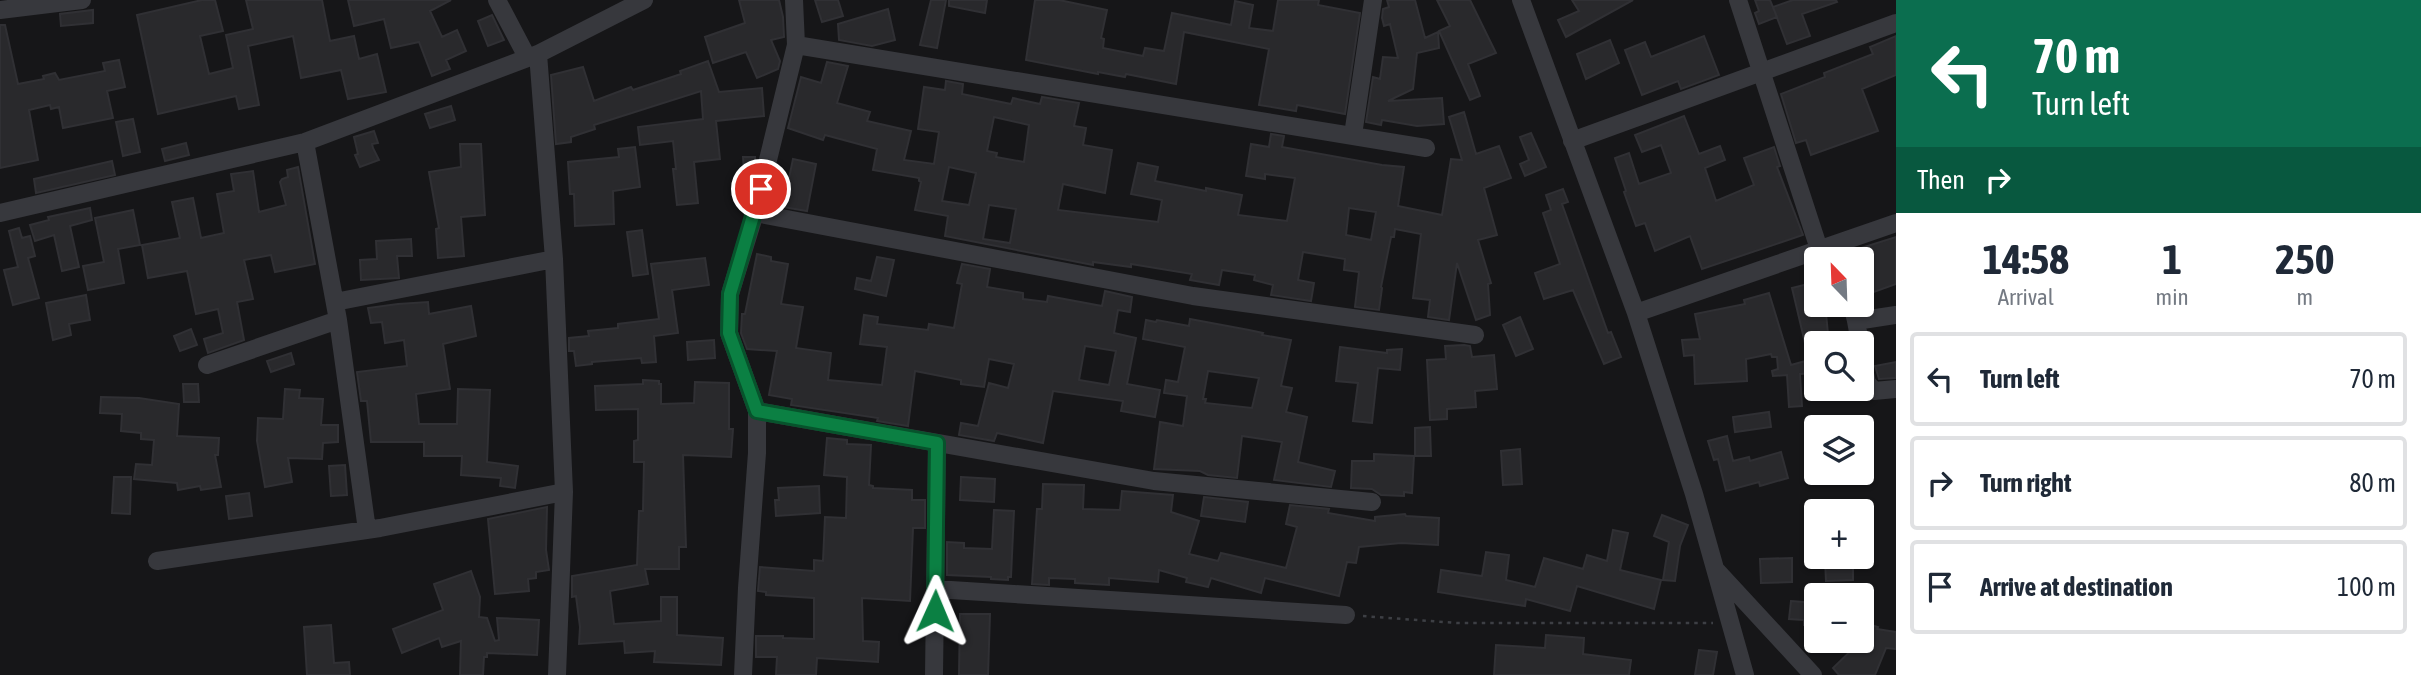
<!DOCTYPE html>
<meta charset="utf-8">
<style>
body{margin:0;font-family:"Asap Condensed",sans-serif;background:#f6f6f7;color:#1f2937;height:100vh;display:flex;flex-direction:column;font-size:26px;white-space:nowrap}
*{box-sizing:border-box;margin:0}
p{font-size:23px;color:#747a83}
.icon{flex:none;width:38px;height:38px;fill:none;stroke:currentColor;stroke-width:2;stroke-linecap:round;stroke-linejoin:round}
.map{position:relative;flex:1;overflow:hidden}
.side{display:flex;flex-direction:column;background:#fff;width:525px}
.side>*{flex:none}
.banner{background:#0b6e4f;color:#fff;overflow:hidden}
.needle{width:46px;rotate:337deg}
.fabs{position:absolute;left:1804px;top:247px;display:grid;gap:14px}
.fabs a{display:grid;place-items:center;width:70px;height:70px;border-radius:7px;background:#fff;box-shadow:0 2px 5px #0004;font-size:35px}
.pin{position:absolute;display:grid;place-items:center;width:60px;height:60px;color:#fff;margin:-30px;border:4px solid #fff;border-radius:50%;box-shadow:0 2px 7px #0007}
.me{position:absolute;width:77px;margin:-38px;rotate:1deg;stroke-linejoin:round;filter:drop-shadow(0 0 5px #0008)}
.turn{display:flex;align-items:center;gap:24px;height:147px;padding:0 21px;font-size:32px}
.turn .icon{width:91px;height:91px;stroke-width:2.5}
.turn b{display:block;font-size:49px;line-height:60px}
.then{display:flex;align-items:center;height:66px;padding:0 21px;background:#0003;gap:14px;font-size:26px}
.eta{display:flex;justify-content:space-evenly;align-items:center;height:119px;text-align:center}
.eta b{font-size:42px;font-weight:700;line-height:49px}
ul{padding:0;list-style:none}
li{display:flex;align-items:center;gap:21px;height:94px;margin:0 14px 10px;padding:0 7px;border:4px solid #e0e1e3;border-radius:7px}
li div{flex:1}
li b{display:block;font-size:26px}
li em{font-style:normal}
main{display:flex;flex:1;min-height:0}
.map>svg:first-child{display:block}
.building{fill:#29292c;stroke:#303034;stroke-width:2;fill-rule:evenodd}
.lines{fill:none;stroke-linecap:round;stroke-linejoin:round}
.path{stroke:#3d3f44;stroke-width:2.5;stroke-dasharray:3.5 5;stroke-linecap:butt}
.minor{stroke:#37383d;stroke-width:18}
.route-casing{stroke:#07532c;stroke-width:18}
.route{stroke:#0b8043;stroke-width:12}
</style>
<main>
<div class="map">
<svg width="1896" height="675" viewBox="0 0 1896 675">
<rect width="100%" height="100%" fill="#161618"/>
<path class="building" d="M202,0H215L223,31L200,36L209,74L233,68L226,35L253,29L246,0H322L330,41L354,36L359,59L377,54L386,92L348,99L341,70L301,78L293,36L248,46L259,105L239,109L236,96L158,114L137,15Z
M348,0H451L430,11L442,37L457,30L466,51L446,60L450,69L432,76L419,42L391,48L384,19L354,26Z
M739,0H779L783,17L784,37L771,40L780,61L778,69L757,78L746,52L713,63L705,37L745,23Z
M815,0H838L843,16L822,22Z
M931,0H946L937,48L920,45Z
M949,0H987L985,13L949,6Z
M1035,0H1059L1107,10L1101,38L1104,39L1103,48L1143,56L1145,48L1164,51L1172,13L1231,25L1235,1L1253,5L1249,28L1273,31L1278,0H1319L1318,5L1360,13L1345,114L1297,105L1296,111L1259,105L1269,49L1184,32L1176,84L1126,74L1125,77L1098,72V74L1026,60Z
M1387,0H1415L1425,38L1438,32L1439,48L1417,53L1413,89L1388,101L1442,98L1444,124L1417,126L1382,120L1381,125L1366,122L1373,77L1380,79L1383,57L1398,58L1390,24L1384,26L1382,18L1383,9L1389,7Z
M1437,0H1470L1496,53L1468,64L1480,96L1470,100L1439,31L1450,26Z
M1572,0H1633L1566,37L1558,20L1579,11Z
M1755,0H1770L1777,17L1759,24L1755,13L1759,11Z
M1793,0H1836L1837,2L1802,14L1810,36L1787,44L1773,7Z
M888,9L895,40L872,46L839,40L838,24Z
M93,10V23L61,26L60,14Z
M492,15L504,40L488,46L478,21Z
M0,25H5L18,84L44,79L43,76L55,73L59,80L105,71L103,63L119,60L125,87L107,91L113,118L63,128L59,107L51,109L50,105L29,110L38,160L0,168Z
M1704,36L1719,75L1681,89L1678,81L1642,95L1625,50L1645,42L1651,57Z
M1896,36V75L1862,89L1878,131L1811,155L1806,140L1796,143L1781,94L1825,77L1824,73L1873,54L1870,47Z
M1610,40L1619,63L1586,79L1577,54Z
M708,61L719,92L762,88L764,116L716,121L720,159L694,162L698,203L677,205L673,169H676L673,141L640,145L638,127L703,119L701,91L594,125L595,129L571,137V142L556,144L551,75L583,67L594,101L631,87L633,90L681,74L680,71Z
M827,62L848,66L837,103L870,112L867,121L911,131L904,160L934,164L939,132L918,129L924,87L945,90L946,81L963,84L962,94L1011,104L1013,98L1040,104L1042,97L1079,103L1074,126L1086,128L1083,145L1112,150L1105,193L1063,184L1058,210L1158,222L1162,200L1131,194L1138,163L1158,167L1155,181L1206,191V188L1242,195L1238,215L1287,221L1295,178L1265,174V179L1246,176L1251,144L1269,147L1271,134L1284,136L1282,147L1382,165L1404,167L1398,206L1442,215L1451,159L1462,160L1449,117L1464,112L1476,154L1499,146L1511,178L1484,188L1497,235L1478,240L1491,283L1488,284L1490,315L1476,320L1457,263L1449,320L1428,317L1430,300L1413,298L1421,234L1395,229L1394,237H1391L1381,287L1382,288L1379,310L1355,307L1359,272L1344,270L1345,259L1303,252L1298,280L1314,283L1311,301L1271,295L1273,285L1254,280L1255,275L1222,270L1219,285L1190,280L1192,274L1131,264V267L1093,262V265L945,236L948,216L915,210L921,182L919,181V178L873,170L877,149L825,135L823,140L788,128L801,77L821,83ZM994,117L1029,125L1024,162L996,157L997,153L987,151ZM949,167L976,173L969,205L942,201ZM989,205L1016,209L1010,243L983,239ZM1349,208L1376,212L1371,240L1346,235Z
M451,106L455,120L430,128L425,114Z
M1684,116L1699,154L1720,146L1725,160L1705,168L1716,201L1754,185L1744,158L1774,147L1780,166L1777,167L1803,235L1702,269L1690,236L1655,251L1645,223L1636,226L1624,192L1626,191L1615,158L1629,153L1639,184L1671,173L1661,145L1642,152L1635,135Z
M133,119L140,152L123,156L116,122Z
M374,131L378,143L372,144L373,148L379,160L360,167L355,155L358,154L354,137Z
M1531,133L1546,167L1525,176L1520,164L1529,160L1520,137Z
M186,143L189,155L165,161L162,149Z
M460,144H481L485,215L461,217L464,256L438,258L436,229L439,228L429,172L461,167Z
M635,147L640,187L613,191L614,224L575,226L574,194H570L568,162L619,157L618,149Z
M743,157H755V165L750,186H745Z
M793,159L816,164L807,211L783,207Z
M112,161L115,175L36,193L34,179Z
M298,167L315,264L275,272L271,255L244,260L253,299L237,302L244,340L208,353L204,339L223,333L218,309L196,314L187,271L148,278L142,245L180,238L172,202L193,198L201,238L224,233L217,194L234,191L231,174L253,171L259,212L286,205L280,182L282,179L288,177L287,170Z
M1563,189L1568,202L1562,204L1608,333L1611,332L1621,357L1604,364L1573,290L1544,299L1535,273L1560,264L1543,213L1551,210L1546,195Z
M90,208L92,220L70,226L79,267L62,271L54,235L35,241L30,225L49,220L48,217Z
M133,210L140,245L118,249L124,283L88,290L83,266L104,262L95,218Z
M19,228L22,238L30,236L35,256L28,258L39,298L13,305L4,270L18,267L9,231Z
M642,230L648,274L633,276L627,232Z
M1896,237V284L1871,293L1862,269V259H1858L1855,250Z
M411,239L412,256H397L399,278L361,280L360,260L377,259L376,241Z
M757,254L771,257V261L788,264L781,304L803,307L796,348L831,353L828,380L882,385L887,347L860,344L864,315L878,317L877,324L928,330L929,324L954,328L962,284L957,283L962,264L990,269L987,287L1023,293V299L1047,302L1048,296L1102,306L1105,291L1132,297L1130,312L1118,310L1114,333L1136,338L1127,384L1160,390L1155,417L1121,411L1123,401L1053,391L1043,443L997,433L994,441L959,435L961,423L978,426L989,383L1008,388L1014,364L989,359L984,387L961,384V380L915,371L908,426L877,421L878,418L791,405L792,399L769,395L777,351L747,349L741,333L742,314H745ZM1085,346L1116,351L1109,385L1079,380Z
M877,257L894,260L886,296L855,289L857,278L871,281Z
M705,258L709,285L672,290L678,333L654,336L656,362L642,363L641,358L592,362V364L576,366L574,351H569V338L589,336L588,331L618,328V324L659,319L651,264Z
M1816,282V314L1826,313L1828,334L1816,335V373L1800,374L1802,406L1789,407L1787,375L1773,376L1772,371L1778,369L1777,357H1772L1771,354L1746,359L1747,381L1695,384L1694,355L1684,356L1682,340L1700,339L1695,314L1745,304L1744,300L1769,293L1791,365L1809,360L1792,288Z
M86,295L90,320L69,324L71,335L53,340L46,303Z
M428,302L429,314L471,306L476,336L443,344L450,389L416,394L419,424H457L458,389L490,390L487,462L518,466L515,488L500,486L501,478L461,475L462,456H424V442H371L367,401H361L357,372L407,366L404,340L385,343L382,322L371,323L368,308L398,304Z
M1520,317L1533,349L1516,356L1503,325Z
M1190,319L1249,330L1263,333L1262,335L1291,340L1281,386L1292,388L1286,412L1307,417L1298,462L1335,471L1331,487L1274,480L1282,442L1242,436L1237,478L1208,475L1200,471L1154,469L1160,422L1183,426L1187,396L1164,393L1166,380L1178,382L1185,347L1143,339L1146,320L1156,322L1157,320L1189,326ZM1208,371L1259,378L1252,408L1205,403L1206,399H1203Z
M191,329L197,345L180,351L174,336Z
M714,340L715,358L688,360L687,342Z
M1464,345L1470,346L1472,357L1494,355L1497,389L1475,391L1476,407L1447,409V419L1430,420L1427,360L1446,359L1445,346Z
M1340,347L1387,353V350L1402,349L1400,370L1378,368L1372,423L1353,421L1358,383L1336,381Z
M291,353L294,364L271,372L267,361Z
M1896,362V378L1879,379L1875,366Z
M643,380L659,381V384H661V404L694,403L695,382L729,383V429H733L731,457L683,455L686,547H679V569H645L648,584L610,591L614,624L661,621V597H677V635L723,638L721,665L654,662L655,651L625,653L624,641L579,644L580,627L576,596L572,597V576L637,565L639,511H643L644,462H634V441L638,440V409L596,410L595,386L643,384Z
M183,384H198L199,402H184Z
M285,389L300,390L299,398L323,399L321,425H338V442L323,443L322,459L288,458L292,482L265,487L257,441L258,418L283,419Z
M101,397L139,398L179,404L177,436L219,438L218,455H215L221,487L201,490L200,486L178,490L177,483L134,479L136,464L152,465L154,440L141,439V433L121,431L122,414L100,413Z
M1769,412L1771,427L1735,432L1733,417Z
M1430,427L1431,456H1415V428Z
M1727,436L1733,461L1749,457L1750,461L1781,452L1788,478L1760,486L1759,482L1726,491L1718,459L1714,460L1708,441Z
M827,438L847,440V444L871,445L869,485L873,486V488L912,490V500H925V528H913L910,601L862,598L863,641L879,642L878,662L817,658L816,675H776L777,657H756V636H783V638L814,639V598L766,595V592L758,591L760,567L814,571V560L823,561L825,517L846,518L847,477L824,475Z
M1520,449L1522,484L1503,485L1501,451Z
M1374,454L1414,456L1412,493L1404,492V496L1381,495L1372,489L1351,488L1352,461H1374Z
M345,465L347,495L331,496L329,466Z
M114,477H131L130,514L112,513Z
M961,477L995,479L994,502L960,500Z
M1043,484L1084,485L1083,509L1120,510L1122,491L1173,495L1171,512L1199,521L1189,554L1218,561L1221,553L1286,568L1297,527L1286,524L1290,505L1329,509L1328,513L1375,521V517L1405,514L1406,516L1439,518L1438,545L1401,543L1359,547L1356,563L1347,562L1339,596L1265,578L1261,593L1211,578L1208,587L1186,582L1187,578L1159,570L1158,582L1109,578V585L1075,583V579L1049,578V585L1032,584L1037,509H1042Z
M819,486L820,513L776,516L775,500H779L778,488Z
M249,493L252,516L229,519L226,496Z
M1204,497L1248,502L1245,522L1201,516Z
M547,507L546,550L549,570L536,572V578L528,579L529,591L495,594L488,519Z
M994,510L1014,511L1011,577H1008V580L991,579V577L947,575V542L964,543V548L992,549Z
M1662,515L1688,525L1680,546L1675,581L1663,580L1669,542L1654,536Z
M1613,530L1628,533L1620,570L1661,580L1654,609L1577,586L1570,611L1526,599L1525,606L1438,592L1441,570L1482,576L1486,552L1509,555L1506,580L1535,587L1544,558L1583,569L1587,555L1607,561Z
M1792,558V582L1761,583L1760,559Z
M1853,559V580L1826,581L1825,560Z
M471,571L480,597L479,617L487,618L495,641L499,640L497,618L539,620L537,655L487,653V657H484L483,675H460L461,641L442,647L439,638L402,653L393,629L443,610L434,584Z
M1791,601L1816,603V626L1804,625V620L1789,619Z
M960,614H990L988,675H959Z
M1862,622L1878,627L1877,629L1896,632V649L1886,648L1875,675H1839L1833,668L1862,640Z
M331,625L334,663L349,662L350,675H307L304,627Z
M1546,635L1584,638L1583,654L1631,660L1629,675H1494L1496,645L1545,648Z
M1699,650L1717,652L1713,675H1695Z"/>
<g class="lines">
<path class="path" d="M1363,616L1457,623H1713"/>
<path class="minor" d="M497,0L527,57
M1521,0L1636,313L1694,494L1745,675
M1738,0L1819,249
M0,10L82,0
M796,45L1426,148
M538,54L554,259L564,492
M1353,135L1373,0
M1572,141L1896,23
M305,142L338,320L367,530
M0,213L305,142L538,54L644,0
M755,213L1193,296L1475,335
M335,302L554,259
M1852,304L1856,321L1896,315
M1636,313L1896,223
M1856,321L1860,343
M1862,359L1867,383L1874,391L1896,389
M207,365L338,320
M757,411L1154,481L1372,502
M157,561L380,528L564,492L557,675
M1717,571L1813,675
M935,589L1346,615
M743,675L747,588L757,453V411L729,333L730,294L755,213L796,45L794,0
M934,675L937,443"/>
</g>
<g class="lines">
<g class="route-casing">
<path id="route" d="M761,189L730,294L729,333L757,411L937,443L935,611"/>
</g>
<use href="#route" class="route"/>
</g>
</svg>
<div class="fabs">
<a><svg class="needle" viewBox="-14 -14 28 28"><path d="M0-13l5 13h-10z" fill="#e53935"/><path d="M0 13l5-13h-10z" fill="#747a83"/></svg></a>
<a><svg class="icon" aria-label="search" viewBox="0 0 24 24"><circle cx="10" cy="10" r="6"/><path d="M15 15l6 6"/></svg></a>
<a><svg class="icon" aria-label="layers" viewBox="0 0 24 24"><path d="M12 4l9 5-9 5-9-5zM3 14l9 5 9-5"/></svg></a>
<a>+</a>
<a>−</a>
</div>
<div class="pin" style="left:761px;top:189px;background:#d93025"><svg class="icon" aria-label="arrive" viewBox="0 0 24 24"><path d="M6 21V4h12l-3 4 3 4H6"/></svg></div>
<svg class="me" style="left:935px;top:611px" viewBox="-20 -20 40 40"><path d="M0-17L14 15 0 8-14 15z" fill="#0b8043" stroke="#fff" stroke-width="4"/></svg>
</div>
<section class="side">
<div class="banner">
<div class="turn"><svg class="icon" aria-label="left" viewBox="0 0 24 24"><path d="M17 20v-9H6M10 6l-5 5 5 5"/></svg><div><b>70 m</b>Turn left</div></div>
<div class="then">Then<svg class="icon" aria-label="right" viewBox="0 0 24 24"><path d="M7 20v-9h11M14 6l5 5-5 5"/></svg></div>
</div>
<div class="eta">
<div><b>14:58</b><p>Arrival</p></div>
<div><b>1</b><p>min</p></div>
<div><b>250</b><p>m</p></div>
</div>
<ul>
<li><svg class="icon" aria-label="left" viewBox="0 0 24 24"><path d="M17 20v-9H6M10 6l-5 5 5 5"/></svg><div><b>Turn left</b></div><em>70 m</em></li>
<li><svg class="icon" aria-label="right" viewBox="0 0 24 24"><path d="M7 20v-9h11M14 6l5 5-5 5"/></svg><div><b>Turn right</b></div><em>80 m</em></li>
<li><svg class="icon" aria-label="arrive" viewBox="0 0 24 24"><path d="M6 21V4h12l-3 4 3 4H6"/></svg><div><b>Arrive at destination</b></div><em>100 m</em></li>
</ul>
</section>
</main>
